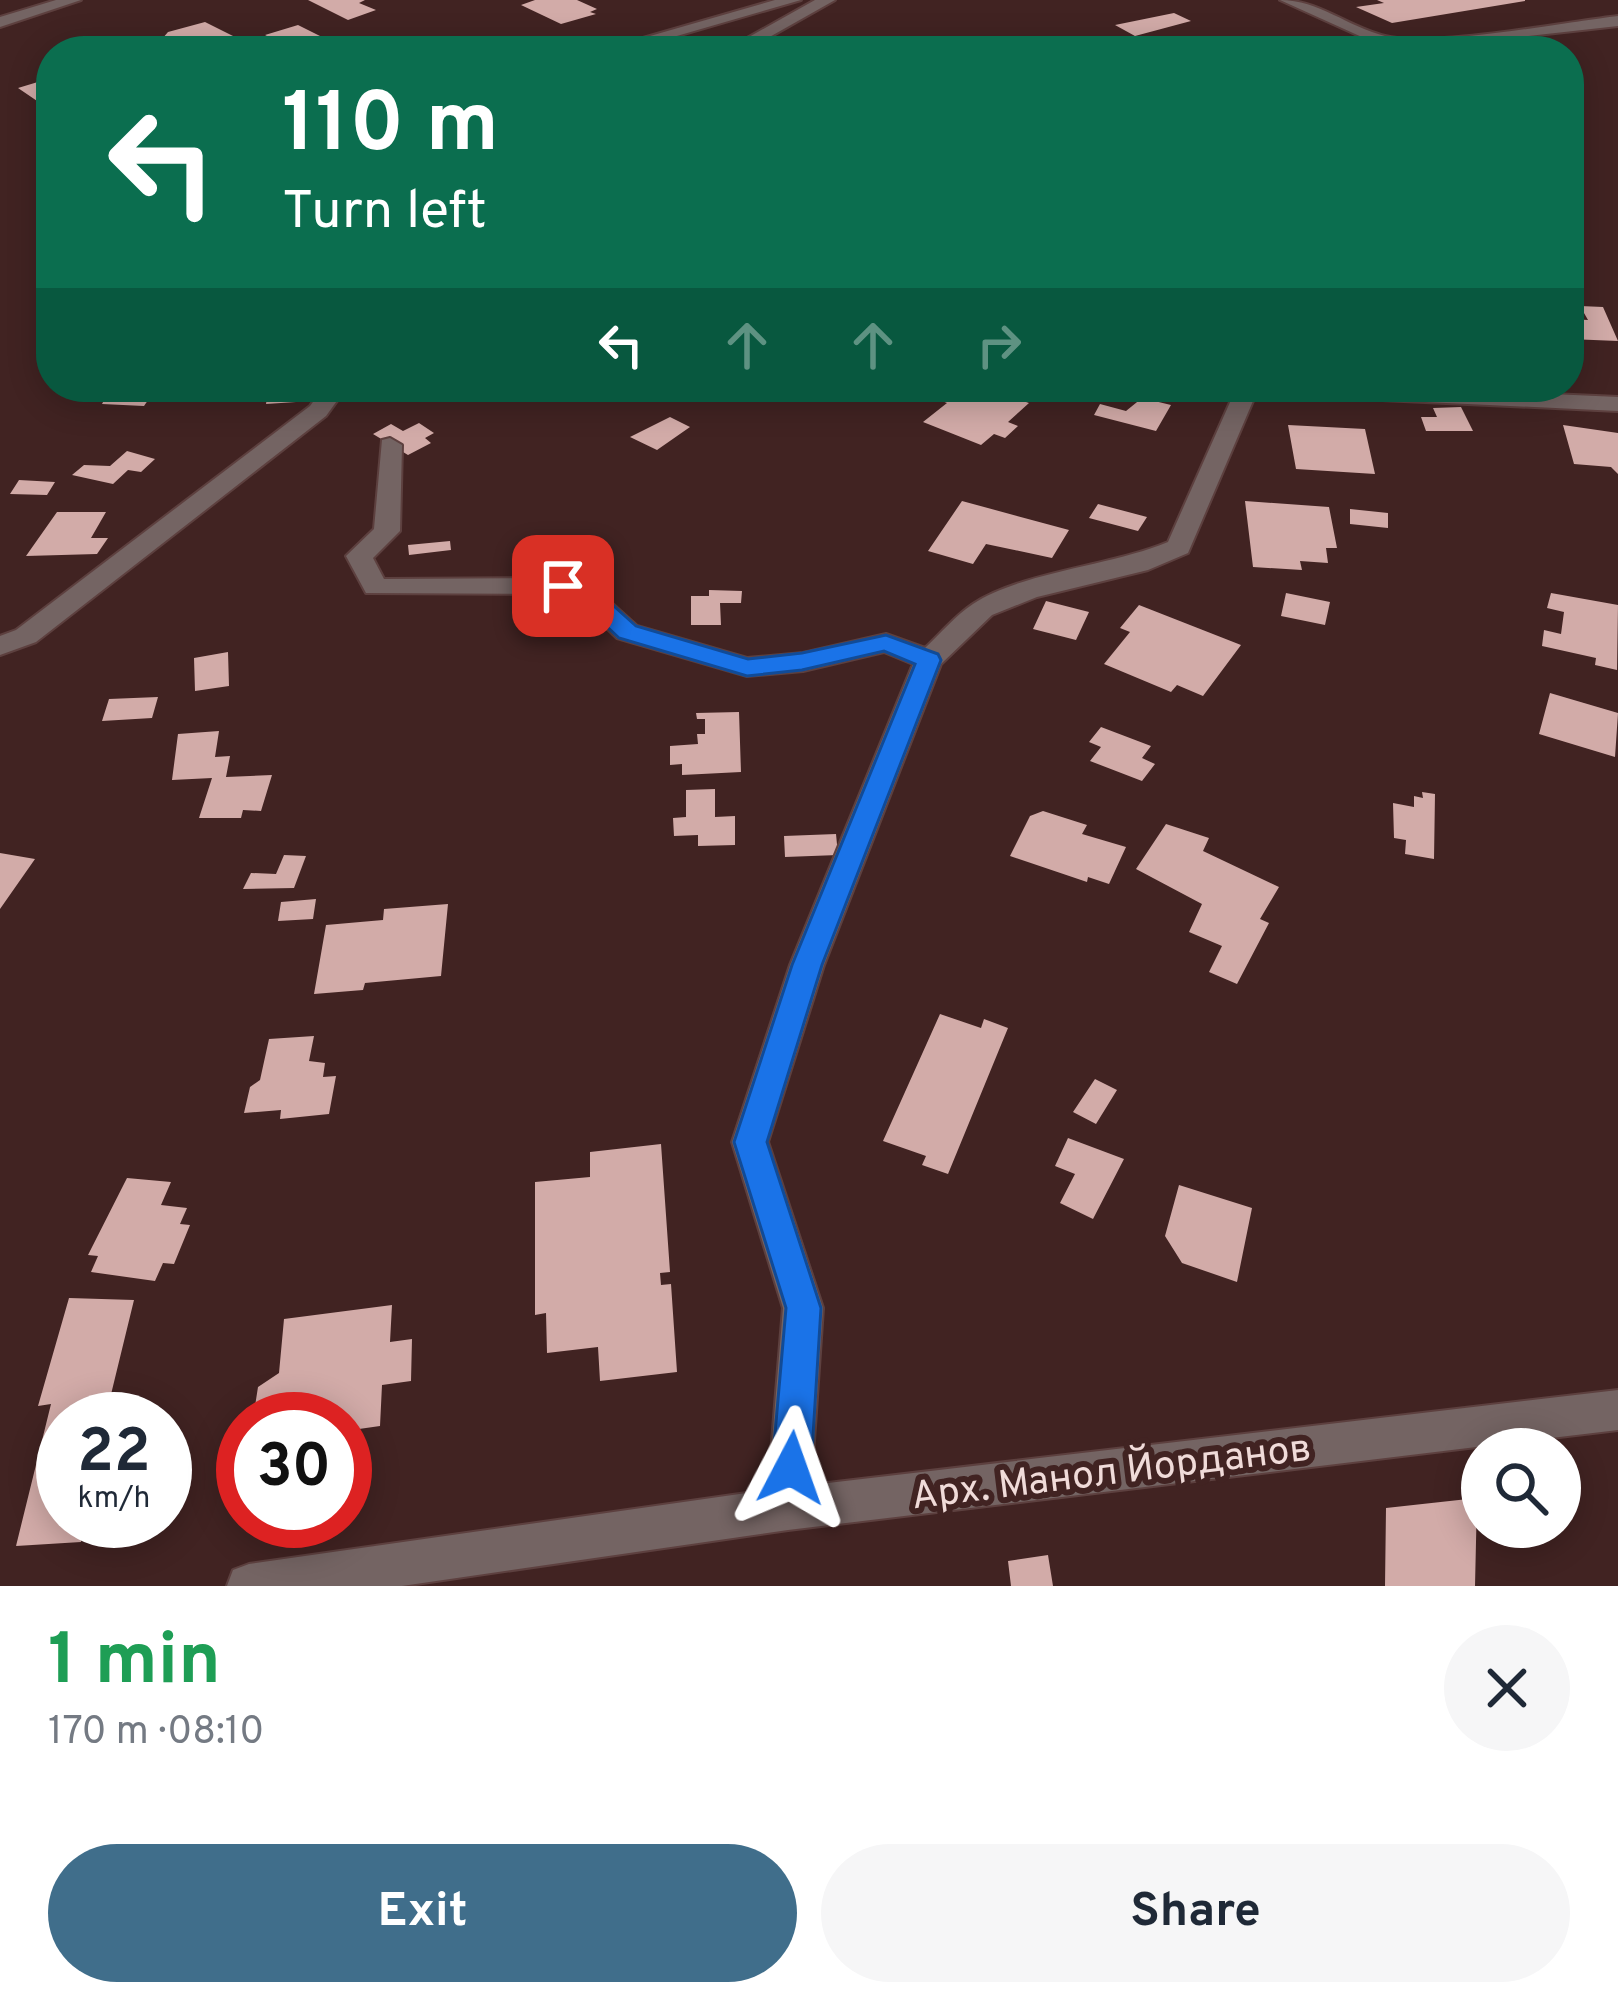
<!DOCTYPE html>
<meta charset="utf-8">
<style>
body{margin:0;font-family:Overpass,sans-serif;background:#f6f6f7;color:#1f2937;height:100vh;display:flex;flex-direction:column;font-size:45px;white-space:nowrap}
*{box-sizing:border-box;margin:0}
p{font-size:39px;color:#747a83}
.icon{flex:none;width:66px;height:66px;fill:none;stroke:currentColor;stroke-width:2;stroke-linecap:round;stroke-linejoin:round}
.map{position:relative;height:1586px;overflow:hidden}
.panel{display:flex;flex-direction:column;background:#fff;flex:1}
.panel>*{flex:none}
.hud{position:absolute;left:36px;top:36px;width:1548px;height:366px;border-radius:48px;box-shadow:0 6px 30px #0003;background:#0b6e4f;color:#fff;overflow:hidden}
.tools{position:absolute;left:1461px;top:1428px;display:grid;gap:24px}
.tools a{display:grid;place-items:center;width:120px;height:120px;border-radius:50%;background:#fff;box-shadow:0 6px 30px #0003;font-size:60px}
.speed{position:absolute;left:36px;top:1392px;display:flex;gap:24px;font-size:60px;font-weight:700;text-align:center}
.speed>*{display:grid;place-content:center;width:156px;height:156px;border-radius:50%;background:#fff;box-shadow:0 6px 30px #0003;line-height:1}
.speed small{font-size:30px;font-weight:400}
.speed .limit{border:18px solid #d22;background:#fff;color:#111}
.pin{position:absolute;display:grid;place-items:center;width:102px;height:102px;color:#fff;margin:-51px;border-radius:24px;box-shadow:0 6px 18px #0006}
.me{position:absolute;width:132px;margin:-66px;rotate:4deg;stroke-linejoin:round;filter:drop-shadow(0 0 9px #0008)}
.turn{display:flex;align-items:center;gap:42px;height:252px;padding:0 48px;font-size:54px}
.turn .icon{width:156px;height:156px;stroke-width:2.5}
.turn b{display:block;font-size:84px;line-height:102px}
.lanes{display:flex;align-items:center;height:114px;padding:0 48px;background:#0003;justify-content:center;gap:60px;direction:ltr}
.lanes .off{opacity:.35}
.round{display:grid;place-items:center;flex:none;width:126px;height:126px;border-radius:63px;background:#f6f6f7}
.head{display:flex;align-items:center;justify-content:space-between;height:204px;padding:0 48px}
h1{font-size:72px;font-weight:700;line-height:90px;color:#1e9e55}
.button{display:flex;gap:24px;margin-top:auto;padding:24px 48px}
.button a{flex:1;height:138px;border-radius:72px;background:#406e8b;color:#fff;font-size:48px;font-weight:700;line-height:138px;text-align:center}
.button a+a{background:#f6f6f7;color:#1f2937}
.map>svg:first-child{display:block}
.building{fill:#d2aba8}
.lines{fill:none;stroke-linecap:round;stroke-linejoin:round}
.minor-casing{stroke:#5d403f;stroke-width:4}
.minor{fill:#746463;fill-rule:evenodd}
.route{fill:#1a73e8;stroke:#114b97;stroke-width:3}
.labels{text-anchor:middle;stroke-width:12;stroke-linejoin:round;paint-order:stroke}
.near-street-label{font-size:39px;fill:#f0dbd9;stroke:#412322}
</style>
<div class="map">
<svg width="1618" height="1586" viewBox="0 0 1618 1586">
<rect width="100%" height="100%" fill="#412322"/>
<path class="building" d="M308,0H365L359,3L376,10L348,20Z
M535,0H577L597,9L590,12L596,14L561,24L521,5Z
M1377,0H1525V1L1392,23L1356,7L1384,3Z
M1174,13L1191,21L1135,36L1115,25Z
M205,22L245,42L217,51H190L162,39L168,32Z
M298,25L324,38L283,51L272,47L282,44L265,35Z
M1504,36L1523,45L1482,51L1466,42Z
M51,78V103L43,105L18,88Z
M1580,306L1603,307L1618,341L1569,339V319L1588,320Z
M111,387H157L144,406L102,404Z
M952,387H1026L1032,389L1020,400L1029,403L1008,422L1018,426L1005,438L994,434L981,445L923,422L947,403L937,399Z
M299,389L296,402L266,404L268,391Z
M1142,398L1171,405L1156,431L1094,415L1100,404L1126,411Z
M1461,407L1473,431H1426L1421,417H1437L1433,408Z
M670,417L690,427L657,450L630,437Z
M419,423L434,433L425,438L431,443L408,455L373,434L391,424L403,431Z
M1288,425L1365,429L1375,474L1296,469Z
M1563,425L1618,433V474L1611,467L1574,464Z
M127,451L155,459L141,472L128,470L113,484L72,475L84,465L110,466Z
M19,480L55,482L47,495L10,494Z
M962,501L1069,530L1052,558L986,544L973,564L928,551Z
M1245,501L1329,507L1337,548H1326L1328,563L1300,561L1302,570L1253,567Z
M1098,504L1147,517L1138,531L1089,518Z
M1350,509L1388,513V528L1350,524Z
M57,512H106L91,538H108L97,554L26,556Z
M450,541L451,550L409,555L408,545Z
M709,590L742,591L741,603H720L721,625H691V596H709Z
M1286,593L1330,602L1325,625L1281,616Z
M1551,593L1618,605L1617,670L1595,665L1596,658L1542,646L1544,630L1561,634L1564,612L1547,608Z
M1046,601L1089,612L1076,640L1033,629Z
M1139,605L1241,645L1203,696L1177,685L1171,692L1104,664L1130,632L1120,628Z
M228,652L229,686L195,691L194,658Z
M1550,693L1618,713L1615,757L1539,734Z
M158,697L152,718L102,721L109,699Z
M739,712L741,772L682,775V764L670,765V746L698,744L697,734H705V719H697L696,713Z
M1101,727L1151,746L1142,758L1155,764L1142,781L1090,761L1101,747L1089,742Z
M219,731L215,757L230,756L226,777L272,775L261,811L243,810L241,818H199L212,778L172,780L178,734Z
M715,789V817L735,816V845L698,846V835L674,836L673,818L686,817V790Z
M1422,792L1435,794L1434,859L1405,854L1406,840L1394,838L1393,803L1414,807V796L1423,798Z
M1043,811L1087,825L1082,834L1126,847L1109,884L1088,877L1087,882L1010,856L1030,816Z
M1166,824L1209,838L1203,851L1279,887L1260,919L1269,923L1237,984L1209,972L1222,946L1189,932L1202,904L1136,869Z
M836,834L838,855L785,857L784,836Z
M0,853L35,859L0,909Z
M284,855L306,856L294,888L243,889L251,873L276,874Z
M316,899L313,919L278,921L281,902Z
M448,904L441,976L365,983L363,990L314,994L326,925L383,920L384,909Z
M940,1014L981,1028L984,1019L1008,1028L948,1174L922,1165L926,1156L883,1141Z
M314,1036L309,1061L325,1063L323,1077L336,1076L329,1114L280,1119L281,1110L244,1113L250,1087L260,1080L269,1039Z
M1095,1079L1117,1090L1096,1124L1073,1112Z
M1068,1138L1124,1159L1093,1219L1060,1203L1075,1174L1055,1166Z
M661,1144L670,1272L660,1273L661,1285L671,1284L677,1372L600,1381L598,1347L547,1353L546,1313L535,1315V1182L590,1177V1152Z
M127,1178L171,1182L161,1205L187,1208L180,1224L190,1225L174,1264L163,1263L155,1281L91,1272L98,1256L88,1255Z
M1179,1185L1252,1208L1237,1282L1182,1263L1165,1236Z
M69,1298L134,1300L105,1419H63V1521H86L81,1542L16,1546L51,1404L38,1406Z
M392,1305L390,1342L412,1339L411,1381L382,1385L380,1426L345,1431V1419H253L258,1387L279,1373L284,1319Z
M1477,1498L1475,1586H1385L1386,1508Z
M1048,1555L1053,1586H1011L1008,1561Z"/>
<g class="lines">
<g class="minor-casing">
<path id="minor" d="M56,0H81L0,27V17Z
M775,0H801L625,51H598Z
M815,0H835L745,51H724Z
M1280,0C1319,0 1348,27 1385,36C1429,48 1566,22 1618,16V26L1423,48L1384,47Z
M324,387H347L326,416L36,642L0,655V636L16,630L310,406Z
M1232,387H1395L1618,397V411L1256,394L1188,553L1148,570L1037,597L992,615L941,664L824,965L768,1142L823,1308L811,1485L1618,1390V1430L788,1530L402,1586H227L233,1570L249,1564L768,1490L783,1308L732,1142L790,965L913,664L884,652L803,671L747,676L617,638L588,610L559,594L366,593L346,556L374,529L382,440L390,438L402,445L400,531L373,558L384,579L564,578L606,598L637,626L747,658L803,653L886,634L925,648C940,634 956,615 973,604C1021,572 1111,566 1168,542L1235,391Z"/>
</g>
<use href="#minor" class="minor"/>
</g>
<path class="route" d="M563,578L605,598L636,626L748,659L802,653L886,635L938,654L941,660L822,965L767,1142L821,1308L811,1468L805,1482L791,1488L778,1482L772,1468L786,1308L734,1142L792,965L915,664L884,651L802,670L747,676L619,638L588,609L555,591V581Z"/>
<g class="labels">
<g class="near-street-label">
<text transform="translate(1111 1470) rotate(-7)" y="14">Арх. Манол Йорданов</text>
</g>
</g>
</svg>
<div class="tools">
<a><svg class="icon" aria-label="search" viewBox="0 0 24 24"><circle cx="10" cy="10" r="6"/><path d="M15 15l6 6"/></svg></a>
</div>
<div class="speed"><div>22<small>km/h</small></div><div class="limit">30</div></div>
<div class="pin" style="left:563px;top:586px;background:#d93025"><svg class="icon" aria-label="arrive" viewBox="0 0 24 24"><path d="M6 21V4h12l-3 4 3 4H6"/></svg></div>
<svg class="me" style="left:791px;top:1468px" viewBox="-20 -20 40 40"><path d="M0-17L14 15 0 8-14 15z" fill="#1a73e8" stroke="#fff" stroke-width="4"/></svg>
<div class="hud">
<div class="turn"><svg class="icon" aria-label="left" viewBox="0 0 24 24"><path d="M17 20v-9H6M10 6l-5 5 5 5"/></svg><div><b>110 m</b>Turn left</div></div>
<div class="lanes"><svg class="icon" aria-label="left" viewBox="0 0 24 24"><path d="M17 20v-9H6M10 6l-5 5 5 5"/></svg><svg class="icon off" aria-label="ahead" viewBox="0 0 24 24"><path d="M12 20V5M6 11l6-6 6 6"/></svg><svg class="icon off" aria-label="ahead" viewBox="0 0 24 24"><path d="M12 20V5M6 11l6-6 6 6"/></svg><svg class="icon off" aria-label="right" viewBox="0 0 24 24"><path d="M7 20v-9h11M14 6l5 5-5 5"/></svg></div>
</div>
</div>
<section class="panel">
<div class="head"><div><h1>1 min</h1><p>170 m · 08:10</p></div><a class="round"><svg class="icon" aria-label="close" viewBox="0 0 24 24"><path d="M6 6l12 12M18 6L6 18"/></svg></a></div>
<div class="button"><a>Exit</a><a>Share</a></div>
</section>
